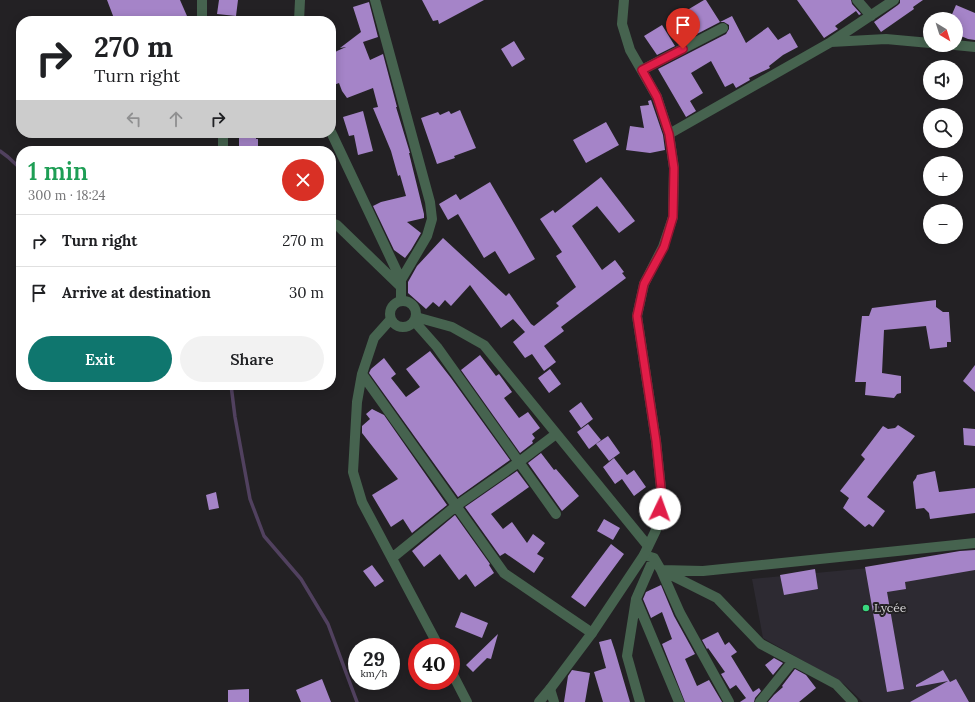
<!DOCTYPE html>
<meta charset="utf-8">
<style>
body{margin:0;font-family:Lora,serif;background:#f2f2f2;color:#202124;height:100vh;display:flex;flex-direction:column;font-size:15px;white-space:nowrap}
*{box-sizing:border-box;margin:0}
p{font-size:13px;color:#757577}
.icon{flex:none;width:22px;height:22px;fill:none;stroke:currentColor;stroke-width:2;stroke-linecap:round;stroke-linejoin:round}
.map{position:relative;flex:1;overflow:hidden}
.drawer{position:absolute;left:16px;top:146px;width:320px;height:244px;display:flex;flex-direction:column;background:#fff;border-radius:16px;box-shadow:0 2px 10px #0003}
.drawer>*{flex:none}
.top-card{position:absolute;left:16px;top:16px;width:320px;height:122px;border-radius:16px;box-shadow:0 2px 10px #0003;background:#fff;color:#202124;overflow:hidden}
.needle{width:26px;rotate:142deg}
.buttons{position:absolute;left:923px;top:12px;display:grid;gap:8px}
.buttons a{display:grid;place-items:center;width:40px;height:40px;border-radius:50%;background:#fff;box-shadow:0 2px 10px #0003;font-size:20px}
.speed{position:absolute;left:348px;top:638px;display:flex;gap:8px;font-size:20px;font-weight:700;text-align:center}
.speed>*{display:grid;place-content:center;width:52px;height:52px;border-radius:50%;background:#fff;box-shadow:0 2px 10px #0003;line-height:1}
.speed small{font-size:10px;font-weight:400}
.speed .limit{border:6px solid #d22;background:#fff;color:#111}
.pin{position:absolute;display:grid;place-items:center;width:34px;height:34px;color:#fff;margin:-41px -17px;border-radius:50% 50% 50% 0;rotate:-45deg;box-shadow:0 0 4px #0007}
.pin .icon{rotate:45deg}
.me{position:absolute;width:44px;margin:-22px;rotate:3deg;stroke-linejoin:round;filter:drop-shadow(0 0 3px #0008)}
.turn{display:flex;align-items:center;gap:14px;height:84px;padding:0 12px;font-size:18px}
.turn .icon{width:52px;height:52px;stroke-width:2.5}
.turn b{display:block;font-size:28px;line-height:34px}
.lanes{display:flex;align-items:center;height:38px;padding:0 12px;background:#0003;justify-content:center;gap:20px;direction:ltr}
.lanes .off{opacity:.35}
.round{display:grid;place-items:center;flex:none;width:42px;height:42px;border-radius:21px;background:#f2f2f2}
.head{display:flex;align-items:center;justify-content:space-between;height:68px;padding:0 12px}
h1{font-size:24px;font-weight:600;line-height:30px;color:#1e9e55}
.button{display:flex;gap:8px;margin-top:auto;padding:8px 12px}
.button a{flex:1;height:46px;border-radius:24px;background:#0f766e;color:#fff;font-size:16px;font-weight:600;line-height:46px;text-align:center}
.button a+a{background:#f2f2f2;color:#202124}
ul{padding:0;list-style:none}
li{display:flex;align-items:center;gap:12px;height:52px;padding:0 12px;border-top:1px solid #e0e0e0}
li div{flex:1}
li b{display:block;font-size:15px}
li em{font-style:normal}
.map>svg:first-child{display:block}
.built{fill:#2d2a32}
.lines{fill:none;stroke-linecap:round;stroke-linejoin:round}
.stream{stroke:#51415f;stroke-width:3.5}
.building{fill:#a584c8}
.minor{stroke:#46634f;stroke-width:10}
.tertiary{stroke:#46634f;stroke-width:10}
.route-casing{stroke:#92132f;stroke-width:10}
.route{stroke:#e11d48;stroke-width:7}
.poi-dot{fill:#39d87f;stroke:#232124;stroke-width:1.5}
.labels{text-anchor:middle;stroke-width:4;stroke-linejoin:round;paint-order:stroke}
.poi-label{font-size:12px;fill:#d7d6d8;stroke:#232124;text-anchor:start}
</style>
<div class="map">
<svg width="975" height="702" viewBox="0 0 975 702">
<rect width="100%" height="100%" fill="#232124"/>
<path class="built" d="M975,558V702H863L844,684L763,638L752,579Z"/>
<g class="lines">
<path class="stream" d="M0,151L8,157L21,169
M231,385L235,417L250,499L264,536L301,579L328,624L357,702"/>
</g>
<path class="building" d="M107,0H180L187,16L176,21H115Z
M219,0H238L236,16L217,14Z
M422,0H484L439,24L438,20L433,21Z
M704,0H706L720,22L695,35L698,34L684,12Z
M797,0H851L852,4L861,14L859,15L856,11L835,26L838,29L824,38Z
M900,0H923L913,7L914,9L881,32L874,22L898,5L900,3Z
M369,2L378,37L363,42L370,60L383,54L397,107H396L410,153H409L424,214V218L407,222L421,233L411,250L405,258L394,250L373,206L381,202L406,196L400,175L398,176L391,151L373,108L378,107L373,88L347,98L342,91L339,83L331,86V55L337,51L346,47L340,48L361,32L353,7Z
M956,5L975,13V40L968,39L956,34V19H950Z
M732,16L746,43L768,27L778,40L790,33L798,47L783,55L769,66L770,68L749,78L750,80L736,88L733,83L725,87L711,61L691,73L703,93L690,101L696,111L686,117L658,69L726,34L729,29V25L724,22H720Z
M662,25L675,46L657,55L644,36Z
M514,41L525,59L512,67L501,49Z
M651,100L663,135L665,150L650,153L626,150L630,126L644,128L640,106L649,105L648,101Z
M460,110L476,148L454,156L455,158L437,164L421,118L438,112L440,115L449,111L451,114Z
M363,111L373,151L358,155L354,135L349,136L343,117Z
M606,122L619,145L586,163L573,140Z
M239,133H256V139H258V148H239Z
M601,177L635,221L619,233L597,206L572,226L602,270L615,260L624,272L622,273L626,278L561,327L564,331L544,346L556,362L544,371L532,354L525,358L513,342L525,332L513,319L501,328L470,285L451,306L445,300L439,307L433,302L426,309L408,293V282L417,266L443,238L506,296L509,293L531,324L534,326L559,306L556,303L576,287L556,256L562,252L540,219L553,210L555,213Z
M490,182L535,259L509,274L495,251L484,258L458,214L448,220L439,204L456,194L460,200Z
M936,300V307L943,312H949L951,342H947V347L930,349L926,326L884,330L882,373L901,376V393L897,394L894,398L865,395L866,382H855L862,316H869L872,308Z
M430,351L451,378L510,460L458,497L369,373L371,369L384,358L396,374L391,378L406,397L420,387L406,369Z
M480,355L496,376L499,374L512,392L504,398L519,418L528,412L540,428L532,434L535,438L532,441L533,443L520,453L461,370Z
M975,365V392L963,381Z
M550,369L561,384L549,393L538,378Z
M581,402L593,419L581,428L569,411Z
M372,409L384,415L447,505L412,533L403,519L391,527L372,495L398,479L362,433V426L370,419L366,414Z
M588,424L601,440L589,449L577,432Z
M898,425L915,436L867,497L885,511L873,527L869,524L865,527L843,508L849,498L840,491L865,459L861,455L883,426L888,429L895,428Z
M963,428L975,429V446L964,445Z
M608,436L620,453L609,461L596,444Z
M541,453L554,470L556,469L579,496L562,511L528,463Z
M614,458L627,475L634,470L646,487L634,496L622,479L615,484L603,467Z
M517,471L529,487L491,514L503,529L512,522L527,543L533,534L545,543L537,554L544,558L534,573L505,553L500,556L465,507Z
M935,471L939,492L975,488V513L930,519L929,513L924,508L916,509L913,482L916,478L917,475Z
M216,492L219,508L209,510L206,495Z
M455,515L490,564L489,565L494,573L475,587L466,574L459,580L440,554L424,567L412,551Z
M604,519L620,528L613,540L597,531Z
M611,544L624,554L585,607L571,597Z
M975,550V570L905,582L906,589L887,592L904,689L887,692L865,567L960,551Z
M372,565L384,581L375,587L363,571Z
M815,569L818,589L784,595L780,575Z
M661,585L674,616L695,654L685,659L697,686L709,680L722,702H685L662,644L672,639L662,612L651,618L643,599L646,592Z
M461,612L488,623L482,638L455,627Z
M718,632L725,645L729,642L737,652L731,656L753,692L759,688L761,691L755,698L754,702H740L746,698L736,685L730,689L721,674L725,672L708,648L707,649L702,640Z
M498,634L491,659L487,658L473,672L466,665Z
M611,639L615,651L630,702H603L594,672L606,668L599,642Z
M774,658L783,663L773,675L765,665Z
M795,669L806,675L816,688L799,702H768L774,695L783,687L782,686Z
M572,670L590,673L585,702H564L568,676Z
M943,670L950,682L956,679L969,702H910L948,681L916,687V685Z
M322,679L331,702H301L296,690Z
M249,689V702H228V690Z"/>
<g class="lines">
<path class="minor" d="M202,0V21
M375,0L430,202L432,219L427,236L401,280V301
M857,0L871,16
M299,21L300,0
M831,42L894,0
M955,45L975,47
M642,70L723,28
M331,132L401,280
M223,133V149L225,151
M669,134L831,42L886,39L930,43
M331,223L337,225L401,287
M390 314a13 13 0 1 1 26 0a13 13 0 1 1-26 0Z
M416,317L452,327L484,345L648,546
M391,319L374,338L362,374L357,402L353,472L362,502L439,647
M414,321L437,347L556,514
M362,374L504,573L592,633
M644,555L654,558L661,570L703,571L975,543
M392,558L456,506L519,462L556,434
M661,570L680,613L729,702
M665,572L717,598L761,644L836,684L853,702
M636,599L679,702
M451,671L467,702
M550,689L554,702
M640,702L627,656L636,599L654,558
M760,702L793,661"/>
<path class="tertiary" d="M539,702L550,689L592,633L644,555L656,530L662,498L656,441L637,316L644,284L663,247L673,217L674,168L669,134L657,97L630,50L622,24L624,0"/>
</g>
<g class="lines">
<g class="route-casing">
<path id="route" d="M660,509L662,498L656,441L637,316L644,284L664,247L673,217L674,168L669,134L657,97L642,70L683,49"/>
</g>
<use href="#route" class="route"/>
</g>
<circle class="poi-dot" cx="866" cy="608" r="4"/>
<g class="labels">
<g class="poi-label">
<text x="874" y="612">Lycée</text>
</g>
</g>
</svg>
<div class="buttons">
<a><svg class="needle" viewBox="-14 -14 28 28"><path d="M0-13l5 13h-10z" fill="#e53935"/><path d="M0 13l5-13h-10z" fill="#757577"/></svg></a>
<a><svg class="icon" aria-label="sound" viewBox="0 0 24 24"><path d="M4 9h4l5-4v14l-5-4H4zM17 9q2 3 0 6"/></svg></a>
<a><svg class="icon" aria-label="search" viewBox="0 0 24 24"><circle cx="10" cy="10" r="6"/><path d="M15 15l6 6"/></svg></a>
<a>+</a>
<a>−</a>
</div>
<div class="speed"><div>29<small>km/h</small></div><div class="limit">40</div></div>
<div class="pin" style="left:683px;top:49px;background:#d93025"><svg class="icon" aria-label="arrive" viewBox="0 0 24 24"><path d="M6 21V4h12l-3 4 3 4H6"/></svg></div>
<svg class="me" style="left:660px;top:509px" viewBox="-20 -20 40 40"><circle r="19" fill="#fff"/><path d="M0-13L10 11 0 6-10 11z" fill="#e11d48"/></svg>
<div class="top-card">
<div class="turn"><svg class="icon" aria-label="right" viewBox="0 0 24 24"><path d="M7 20v-9h11M14 6l5 5-5 5"/></svg><div><b>270 m</b>Turn right</div></div>
<div class="lanes"><svg class="icon off" aria-label="left" viewBox="0 0 24 24"><path d="M17 20v-9H6M10 6l-5 5 5 5"/></svg><svg class="icon off" aria-label="ahead" viewBox="0 0 24 24"><path d="M12 20V5M6 11l6-6 6 6"/></svg><svg class="icon" aria-label="right" viewBox="0 0 24 24"><path d="M7 20v-9h11M14 6l5 5-5 5"/></svg></div>
</div>
<section class="drawer">
<div class="head"><div><h1>1 min</h1><p>300 m · 18:24</p></div><a class="round" style="background:#d93025;color:#fff"><svg class="icon" aria-label="close" viewBox="0 0 24 24"><path d="M6 6l12 12M18 6L6 18"/></svg></a></div>
<ul>
<li><svg class="icon" aria-label="right" viewBox="0 0 24 24"><path d="M7 20v-9h11M14 6l5 5-5 5"/></svg><div><b>Turn right</b></div><em>270 m</em></li>
<li><svg class="icon" aria-label="arrive" viewBox="0 0 24 24"><path d="M6 21V4h12l-3 4 3 4H6"/></svg><div><b>Arrive at destination</b></div><em>30 m</em></li>
</ul>
<div class="button"><a>Exit</a><a>Share</a></div>
</section>
</div>
